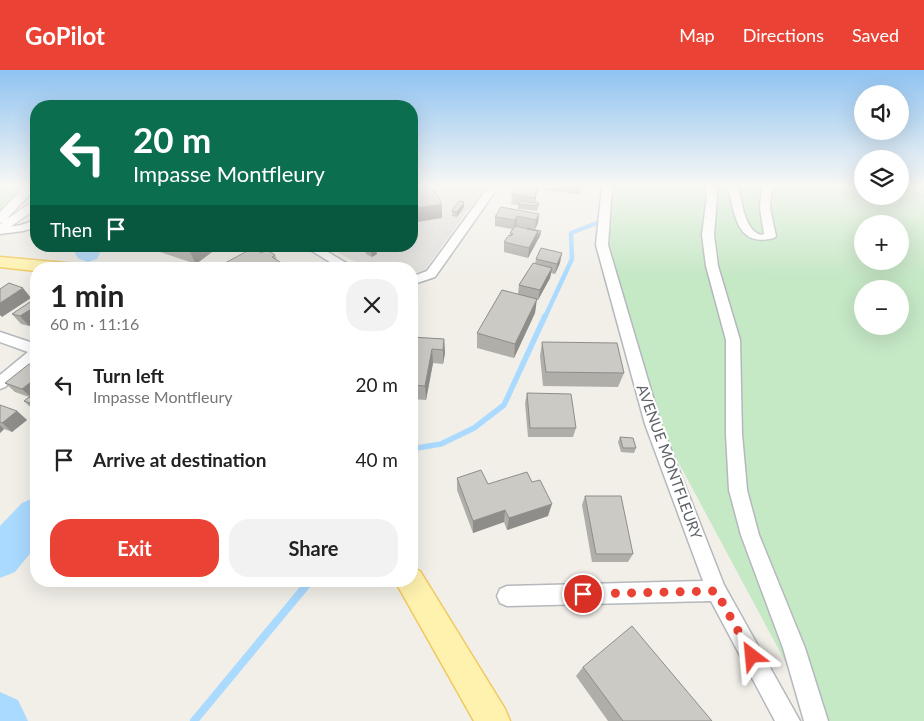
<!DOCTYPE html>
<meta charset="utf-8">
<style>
body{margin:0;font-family:Lato,sans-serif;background:#f2f2f2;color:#222;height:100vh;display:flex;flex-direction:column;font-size:19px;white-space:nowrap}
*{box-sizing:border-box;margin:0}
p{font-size:16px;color:#767676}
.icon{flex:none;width:28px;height:28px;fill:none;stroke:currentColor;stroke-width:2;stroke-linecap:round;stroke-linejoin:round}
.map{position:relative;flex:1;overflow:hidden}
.side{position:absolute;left:30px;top:192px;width:388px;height:325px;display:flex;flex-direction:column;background:#fff;border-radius:20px;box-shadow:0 5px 20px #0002}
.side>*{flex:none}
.hud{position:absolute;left:30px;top:30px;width:388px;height:152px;border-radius:20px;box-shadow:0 5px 20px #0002;background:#0b6e4f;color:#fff;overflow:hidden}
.fabs{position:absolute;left:854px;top:15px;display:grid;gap:10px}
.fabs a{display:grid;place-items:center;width:55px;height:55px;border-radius:50%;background:#fff;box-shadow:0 5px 20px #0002;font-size:25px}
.pin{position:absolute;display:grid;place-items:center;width:42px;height:42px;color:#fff;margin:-21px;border:2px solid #fff;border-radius:50%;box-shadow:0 1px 5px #0007}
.me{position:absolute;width:55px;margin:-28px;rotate:331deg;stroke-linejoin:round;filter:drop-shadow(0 0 4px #0008)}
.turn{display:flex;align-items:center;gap:18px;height:105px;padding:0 20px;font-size:22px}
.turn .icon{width:65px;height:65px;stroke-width:2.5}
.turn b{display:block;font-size:35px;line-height:42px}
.then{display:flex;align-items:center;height:48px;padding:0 20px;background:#0003;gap:10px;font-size:19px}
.round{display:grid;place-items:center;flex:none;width:52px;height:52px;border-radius:20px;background:#f2f2f2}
.summary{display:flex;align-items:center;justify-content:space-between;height:85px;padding:0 20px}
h1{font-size:30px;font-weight:700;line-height:38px}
.cta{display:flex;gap:10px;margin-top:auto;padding:10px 20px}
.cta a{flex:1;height:58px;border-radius:20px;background:#ea4335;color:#fff;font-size:20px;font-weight:700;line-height:58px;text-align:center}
.cta a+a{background:#f2f2f2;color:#222}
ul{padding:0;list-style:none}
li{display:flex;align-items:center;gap:15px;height:75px;padding:0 20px}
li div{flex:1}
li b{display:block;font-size:19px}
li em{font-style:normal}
header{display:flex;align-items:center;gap:30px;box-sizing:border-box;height:70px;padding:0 25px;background:#ea4335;color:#fff}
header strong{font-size:24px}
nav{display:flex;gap:28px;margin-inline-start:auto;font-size:18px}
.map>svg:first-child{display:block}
.industrial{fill:#e0deda}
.green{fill:#c5e8c5;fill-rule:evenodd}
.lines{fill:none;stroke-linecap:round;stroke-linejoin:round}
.stream-far2{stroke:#aadaff;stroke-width:4.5}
.stream-far1{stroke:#aadaff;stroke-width:5.5}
.stream{stroke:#aadaff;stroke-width:8}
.river{fill:#aadaff;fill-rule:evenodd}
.minor-casing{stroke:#b5b8bc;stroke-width:3}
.tertiary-casing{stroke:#b5b8bc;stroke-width:2}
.primary-casing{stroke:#f2c960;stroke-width:3}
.minor{fill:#fff;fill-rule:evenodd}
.tertiary{fill:#fff;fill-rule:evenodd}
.primary{fill:#fff2af;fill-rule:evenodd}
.wall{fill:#afaea9}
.shaded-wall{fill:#8f8d8a}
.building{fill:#cccac5;stroke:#8f8d8a}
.route{stroke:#ea4335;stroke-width:9;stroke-dasharray:0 16.2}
.labels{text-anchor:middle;stroke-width:4.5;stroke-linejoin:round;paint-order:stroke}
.street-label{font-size:15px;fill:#5f6368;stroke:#fff}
</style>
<header>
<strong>GoPilot</strong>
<nav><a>Map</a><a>Directions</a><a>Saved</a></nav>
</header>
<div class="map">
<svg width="924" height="651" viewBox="0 0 924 651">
<rect width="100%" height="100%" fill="#f1efe8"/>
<path class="industrial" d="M411,116H485L425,200L411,204V199H368L326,176H411Z"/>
<path class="green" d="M0,116H36V123L0,153Z
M610,116H862V126H900V116H922L924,119V651H817L667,371L604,173L606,122ZM862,154H900V191H862ZM862,219H900V256H862Z"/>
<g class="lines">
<path class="stream-far2" d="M545,247L572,189L571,163L602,151"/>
<path class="stream-far1" d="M411,379L441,374L474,358L504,335L545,246"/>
<path class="stream" d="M194,651L310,511"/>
<path class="river" d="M77,176H103L97,189L88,192L79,189L75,184Z
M36,427V476L15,502L0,508V456L22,433Z
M0,622L18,630L28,651H0Z"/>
<g class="minor-casing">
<path id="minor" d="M489,116H499L435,207L411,215V207L427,201Z
M602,116H612L608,175L661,354L724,515L800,651H775L711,531L507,536L500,533L497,526L500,519L507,516L703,511L645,354L596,175Z
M705,116H715L717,126L714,165L718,196L740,270L742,364L747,420L759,465L805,578L828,651H804L783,578L741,465L729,420L726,364V270L706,196L702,165L707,126Z
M728,116H738C742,131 744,160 761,165L764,164L760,138L762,116H772L770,138L776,166L774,168C736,178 735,144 728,116Z
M36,150V157L23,161L0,164V158L21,155Z
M304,176H318L356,199H341Z
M0,262L36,274V290L5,317L0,319V305L28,282L0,272Z"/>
</g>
<g class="tertiary-casing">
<path id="tertiary" d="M25,116L36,117L7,149L36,129V139L0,164V154L3,152L0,153V142Z"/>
</g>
<g class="primary-casing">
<path id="primary" d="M0,187L77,194L83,195L86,199H36V201L0,197Z
M411,497L420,501L505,639L510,651H474L395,511H411Z"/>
</g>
<use href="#minor" class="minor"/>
<use href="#tertiary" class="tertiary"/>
<use href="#primary" class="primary"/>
</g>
<path class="wall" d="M547,116H583L580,125L547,120Z
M512,124L536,128L535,132L539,133L537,141L518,139V135L511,134Z
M464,132V137L457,147L452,146V141Z
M539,144L538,153L535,159L516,156L541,161L540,166L528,188L504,182V172L510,166V163L512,159L495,156V147Z
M149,176H220L196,194L151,179Z
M365,179L377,184L372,187L366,184Z
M261,183L275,185L277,190L291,199H224L223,196L225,194V193Z
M536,189L560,193L555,204L551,203L550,208L538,230H536L535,243L514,288L477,278V263L518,224L519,215L535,194Z
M36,228V251L29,256L21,254L12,244Z
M411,267L444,269L445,283L443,294L433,293L426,330L411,329Z
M542,272L624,303L618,317L543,316L540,286Z
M36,297V325L32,328L15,322L5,313Z
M527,323L576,358L573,367H528L525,333Z
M34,329L36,331V336L34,338L29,336L24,331Z
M0,335L17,341L27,350L12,362L4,359L0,363Z
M620,367L636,378L634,383L621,382L618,372Z
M457,408L488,414L548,446L507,460L504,452L473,463L457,420Z
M585,426L633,484L628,492H592L582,435Z
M583,597L712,651H608L576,606Z"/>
<path class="shaded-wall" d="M537,118L536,128L533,137L535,128Z
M464,132V137L457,147V142Z
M442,134V148L411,153V139Z
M539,144L538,153L535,159L536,150Z
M517,146L516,156L514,160L515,150Z
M538,161L537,171L528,188L529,178Z
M541,161L540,166L537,171L538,166Z
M194,176H220L196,194L189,180Z
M376,179L377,184L372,187L371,182Z
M562,183L560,193L555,204L557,194Z
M552,198L550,208L538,230L540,220Z
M23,218L31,228L2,247L0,245V233Z
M537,229L535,243L514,288L515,274Z
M36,236V251L29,256L20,246Z
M444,269L445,283L443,294V280Z
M432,279L433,293L426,330L425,316Z
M36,308V325L32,328L22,319Z
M34,329L36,331V336L34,338L29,333Z
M17,341L27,350L12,362L2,353Z
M0,355L4,359L0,363Z
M552,434L548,446L507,460L509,448Z
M505,440L504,452L473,463V451Z"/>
<path class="building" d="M411,116H432L442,134L411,139Z
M515,117L537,118L535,128L512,124Z
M459,131L464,132L457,142L452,141Z
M520,131L539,133L538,136L518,134Z
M501,137L539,144L536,150L517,146L515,150L495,147Z
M515,156L538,161L529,178L504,172L509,165L511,166L513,164L510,163Z
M527,158L541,161L538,166V161L527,159Z
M179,176H194L189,180Z
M369,176H372L376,179L371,182L365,179Z
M253,178L261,183L267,180L275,185L272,187L291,199H259L255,196L250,199H233L225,193Z
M541,178L562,183L557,194L536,189Z
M533,193L552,198L540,220L519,215Z
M9,213L23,218L0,233V219Z
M502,220L537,229L515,274L477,263Z
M36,228V236L20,246L12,244Z
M411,267L444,269L443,280L432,279L425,316L411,315Z
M542,272L617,273L624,303L546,302Z
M29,294L36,297V308L22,319L5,313Z
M527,323L571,324L576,358H530Z
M29,327L34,329L29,333L24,331Z
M0,335L17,341L2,353L0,352Z
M620,367L633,368L636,378H623Z
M481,400L488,414L527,402L532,412L540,410L552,434L509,448L505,440L473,451L457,408Z
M585,426H621L633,484H596Z
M632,556L712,651H623L583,597Z"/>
<linearGradient id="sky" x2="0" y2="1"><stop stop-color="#8fc3f1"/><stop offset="0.56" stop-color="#f9f8f5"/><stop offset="1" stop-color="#f9f8f5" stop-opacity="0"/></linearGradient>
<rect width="924" height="207" fill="url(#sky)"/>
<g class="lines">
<path class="route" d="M583,524L716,521L752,586"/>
</g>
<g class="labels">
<g class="street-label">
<text transform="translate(669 392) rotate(70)" y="5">AVENUE MONTFLEURY</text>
</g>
</g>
</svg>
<div class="fabs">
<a><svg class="icon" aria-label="sound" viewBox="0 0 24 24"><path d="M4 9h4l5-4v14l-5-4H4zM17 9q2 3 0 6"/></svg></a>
<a><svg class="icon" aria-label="layers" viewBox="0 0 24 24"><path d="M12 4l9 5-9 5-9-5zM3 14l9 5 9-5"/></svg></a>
<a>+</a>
<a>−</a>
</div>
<div class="pin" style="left:583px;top:524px;background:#d93025"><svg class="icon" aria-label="arrive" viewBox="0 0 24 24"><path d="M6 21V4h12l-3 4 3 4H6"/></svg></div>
<svg class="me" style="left:752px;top:586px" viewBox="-20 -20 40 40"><path d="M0-17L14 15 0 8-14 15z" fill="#ea4335" stroke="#fff" stroke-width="4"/></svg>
<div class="hud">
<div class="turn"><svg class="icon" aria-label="left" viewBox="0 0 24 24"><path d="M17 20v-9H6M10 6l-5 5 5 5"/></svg><div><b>20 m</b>Impasse Montfleury</div></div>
<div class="then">Then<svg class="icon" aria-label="arrive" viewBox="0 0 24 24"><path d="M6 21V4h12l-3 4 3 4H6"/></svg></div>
</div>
<section class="side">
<div class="summary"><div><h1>1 min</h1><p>60 m · 11:16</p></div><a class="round"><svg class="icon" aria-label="close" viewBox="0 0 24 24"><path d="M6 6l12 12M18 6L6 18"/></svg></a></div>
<ul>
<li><svg class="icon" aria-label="left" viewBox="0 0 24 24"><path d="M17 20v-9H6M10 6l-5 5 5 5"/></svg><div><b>Turn left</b><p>Impasse Montfleury</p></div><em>20 m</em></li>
<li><svg class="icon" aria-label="arrive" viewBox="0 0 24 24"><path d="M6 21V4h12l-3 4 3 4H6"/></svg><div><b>Arrive at destination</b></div><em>40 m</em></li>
</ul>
<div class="cta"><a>Exit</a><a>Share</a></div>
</section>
</div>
